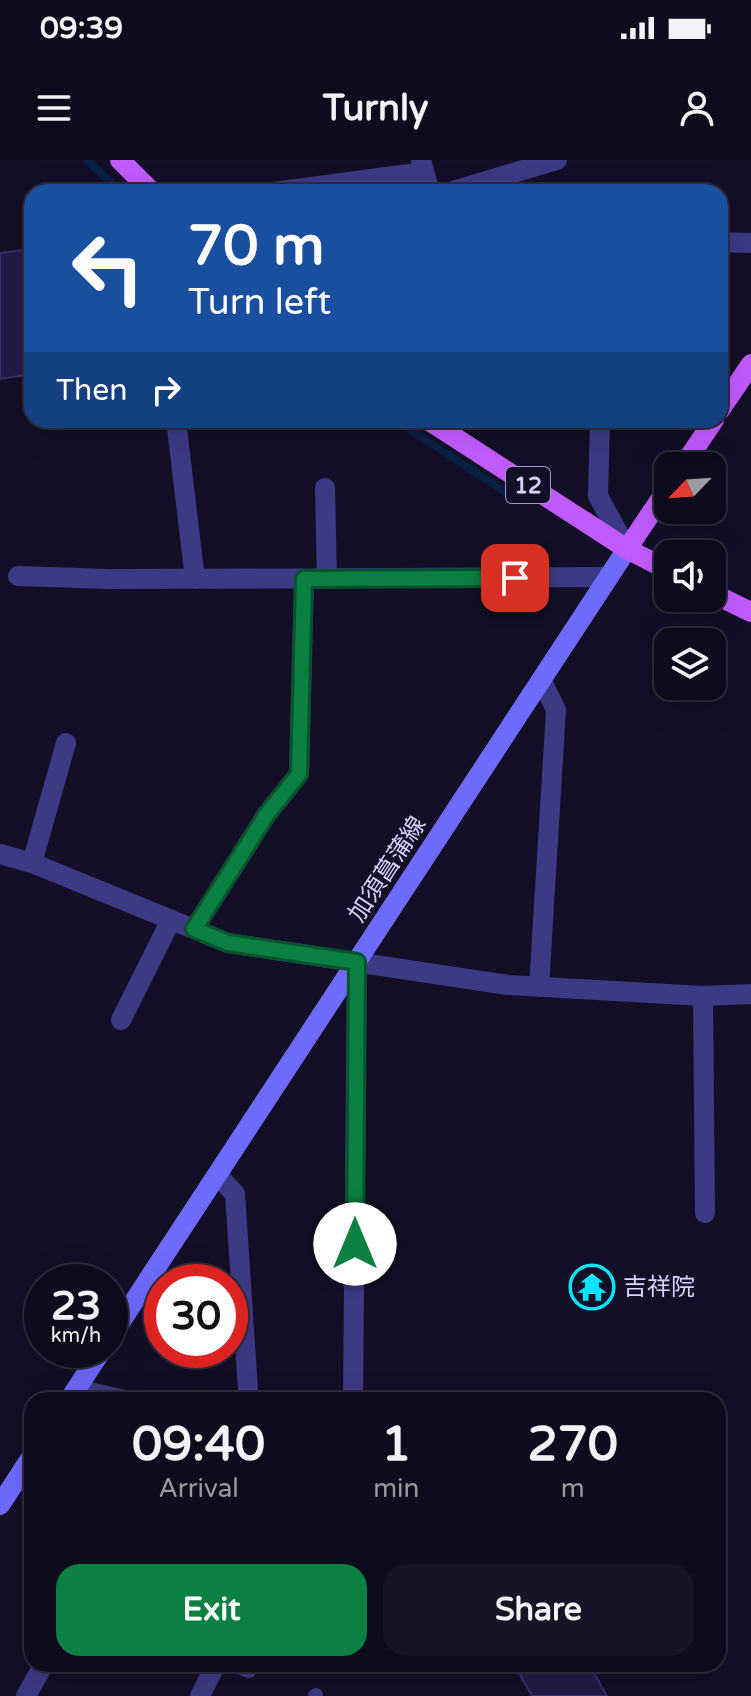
<!DOCTYPE html>
<meta charset="utf-8">
<style>
body{margin:0;font-family:"Varela Round","Noto Sans JP",sans-serif;background:#171425;color:#f1f3f6;height:100vh;display:flex;flex-direction:column;font-size:30px;white-space:nowrap}
*{box-sizing:border-box;margin:0}
p{font-size:26px;color:#9b9ba3}
.icon{flex:none;width:44px;height:44px;fill:none;stroke:currentColor;stroke-width:2;stroke-linecap:round;stroke-linejoin:round}
.map{position:relative;flex:1;overflow:hidden}
.drawer{position:absolute;left:24px;top:1232px;width:702px;height:280px;display:flex;flex-direction:column;background:#0e0b1c;border-radius:24px;box-shadow:0 8px 32px #0002,0 0 0 2px #2e2b3b}
.drawer>*{flex:none}
.guide{position:absolute;left:24px;top:24px;width:704px;height:244px;border-radius:24px;box-shadow:0 8px 32px #0002,0 0 0 2px #2e2b3b;background:#1a4fa0;color:#fff;overflow:hidden}
.needle{width:52px;rotate:245deg}
.tools{position:absolute;left:654px;top:292px;display:grid;gap:16px}
.tools a{display:grid;place-items:center;width:72px;height:72px;border-radius:16px;background:#0e0b1c;box-shadow:0 8px 32px #0002,0 0 0 2px #2e2b3b;font-size:40px}
.speed{position:absolute;left:24px;top:1104px;display:flex;gap:16px;font-size:40px;font-weight:700;text-align:center}
.speed>*{display:grid;place-content:center;width:104px;height:104px;border-radius:50%;background:#0e0b1c;box-shadow:0 8px 32px #0002,0 0 0 2px #2e2b3b;line-height:1}
.speed small{font-size:20px;font-weight:400}
.speed .limit{border:12px solid #d22;background:#fff;color:#111}
.pin{position:absolute;display:grid;place-items:center;width:68px;height:68px;color:#fff;margin:-34px;border-radius:16px;box-shadow:0 4px 12px #0006}
.me{position:absolute;width:88px;margin:-44px;rotate:0deg;stroke-linejoin:round;filter:drop-shadow(0 0 6px #0008)}
.turn{display:flex;align-items:center;gap:28px;height:168px;padding:0 32px;font-size:36px}
.turn .icon{width:104px;height:104px;stroke-width:2.5}
.turn b{display:block;font-size:56px;line-height:68px}
.then{display:flex;align-items:center;height:76px;padding:0 32px;background:#0003;gap:16px;font-size:30px}
.eta{display:flex;justify-content:space-evenly;align-items:center;height:136px;text-align:center}
.eta b{font-size:48px;font-weight:700;line-height:56px}
.action{display:flex;gap:16px;margin-top:auto;padding:16px 32px}
.action a{flex:1;height:92px;border-radius:24px;background:#0b8043;color:#fff;font-size:32px;font-weight:700;line-height:92px;text-align:center}
.action a+a{background:#171425;color:#f1f3f6}
.status{display:flex;justify-content:space-between;align-items:center;height:56px;padding:0 40px;background:#0e0b1c;direction:ltr}
.status svg{height:22px;fill:currentColor}
header{display:flex;justify-content:space-between;align-items:center;height:104px;padding:0 32px;background:#0e0b1c;font-size:36px;font-weight:700}
.map>svg:first-child{display:block}
.lines{fill:none;stroke-linecap:round;stroke-linejoin:round}
.stream{stroke:#0a1f44;stroke-width:8}
.building{fill:#241b47;stroke:#3b2d73;stroke-width:2}
.lane{stroke:#3d3a85;stroke-width:14}
.street{stroke:#3d3a85;stroke-width:20}
.secondary{stroke:#6f6bff;stroke-width:20}
.primary{stroke:#c25bff;stroke-width:20}
.route-casing{stroke:#07532c;stroke-width:20}
.route{stroke:#0b8043;stroke-width:14}
.labels{text-anchor:middle;stroke-width:8;stroke-linejoin:round;paint-order:stroke}
.shield{fill:#130f26;stroke:#9e99be;stroke-width:2}
.shield-label{font-size:22px;font-weight:bold;fill:#d9d4ff}
.street-label{font-size:24px;fill:#d9d4ff;stroke:#130f26}
.poi-label{font-size:24px;fill:#d9d4ff;stroke:#130f26;text-anchor:start}
</style>
<div class="status"><b>09:39</b><svg viewBox="0 0 49 12"><path d="M0 12V9h3v3zM5 12V6h3v6zM10 12V3h3v9zM15 12V0h3v12zM26 1h20v11H26zM47 4h2v5h-2z"/></svg></div>
<header><svg class="icon" aria-label="menu" viewBox="0 0 24 24"><path d="M4 6h16M4 12h16M4 18h16"/></svg>Turnly<svg class="icon" aria-label="person" viewBox="0 0 24 24"><circle cx="12" cy="8" r="4"/><path d="M4 21q1-7 8-7t8 7"/></svg></header>
<div class="map">
<svg width="751" height="1536" viewBox="0 0 751 1536">
<rect width="100%" height="100%" fill="#130f26"/>
<g class="lines">
<path class="stream" d="M87,0L121,32
M395,260L515,338"/>
</g>
<path class="building" d="M23,90L26,106H32V214L0,219V93Z
M514,1504H589L607,1536H532Z"/>
<g class="lines">
<path class="lane" d="M230,1504L249,1511
M315,1536L316,1535"/>
<path class="street" d="M421,0L430,32
M274,32L424,12
M449,32L557,0
M720,82L751,83
M176,260L195,419
M600,260L598,336L627,389
M325,328L327,419
M18,416L109,419L609,417
M0,694L32,703L228,783L508,825L703,836L751,834
M32,703L66,583
M194,769L267,654L299,614L304,419
M539,827L556,550L542,521
M703,836L705,1053
M121,860L171,760
M217,1015L235,1034L248,1230
M76,1229L125,1240
M353,1240L357,802
M26,1536L44,1504
M200,1536L212,1512L209,1504"/>
<path class="secondary" d="M110,1178L627,389
M69,1240L102,1190
M0,1345L32,1296"/>
<path class="primary" d="M120,0L152,32
M720,250L751,204
M428,260L627,389L668,410
M683,306L714,260
M627,389L668,328
M712,433L751,452"/>
</g>
<g class="lines">
<g class="route-casing">
<path id="route" d="M355,1084L357,802L228,783L194,769L267,654L299,614L304,419L515,418"/>
</g>
<use href="#route" class="route"/>
</g>
<defs>
<g id="temple-ring" transform="scale(2.3)"><circle r="9.5" fill="#130f26" stroke="#00e5ff" stroke-width="1.5"/><path d="M0-6L5-2H3V0L6.5 2.5H4V6H1.5V3h-3V6H-4V2.5H-6.5L-3 0V-2H-5Z" fill="#00e5ff"/></g>
</defs>
<g fill-rule="evenodd">
<use href="#temple-ring" x="592" y="1127"/>
</g>
<g class="labels">
<rect class="shield" x="506" y="307" width="44" height="36" rx="6"/>
<g class="shield-label">
<text x="528" y="333">12</text>
</g>
<g class="street-label">
<text transform="translate(387 709) rotate(-57)" y="8">加須菖蒲線</text>
</g>
<g class="poi-label">
<text x="623" y="1135">吉祥院</text>
</g>
</g>
</svg>
<div class="tools">
<a><svg class="needle" viewBox="-14 -14 28 28"><path d="M0-13l5 13h-10z" fill="#e53935"/><path d="M0 13l5-13h-10z" fill="#9b9ba3"/></svg></a>
<a><svg class="icon" aria-label="sound" viewBox="0 0 24 24"><path d="M4 9h4l5-4v14l-5-4H4zM17 9q2 3 0 6"/></svg></a>
<a><svg class="icon" aria-label="layers" viewBox="0 0 24 24"><path d="M12 4l9 5-9 5-9-5zM3 14l9 5 9-5"/></svg></a>
</div>
<div class="speed"><div>23<small>km/h</small></div><div class="limit">30</div></div>
<div class="pin" style="left:515px;top:418px;background:#d93025"><svg class="icon" aria-label="arrive" viewBox="0 0 24 24"><path d="M6 21V4h12l-3 4 3 4H6"/></svg></div>
<svg class="me" style="left:355px;top:1084px" viewBox="-20 -20 40 40"><circle r="19" fill="#fff"/><path d="M0-13L10 11 0 6-10 11z" fill="#0b8043"/></svg>
<div class="guide">
<div class="turn"><svg class="icon" aria-label="left" viewBox="0 0 24 24"><path d="M17 20v-9H6M10 6l-5 5 5 5"/></svg><div><b>70 m</b>Turn left</div></div>
<div class="then">Then<svg class="icon" aria-label="right" viewBox="0 0 24 24"><path d="M7 20v-9h11M14 6l5 5-5 5"/></svg></div>
</div>
<section class="drawer">
<div class="eta">
<div><b>09:40</b><p>Arrival</p></div>
<div><b>1</b><p>min</p></div>
<div><b>270</b><p>m</p></div>
</div>
<div class="action"><a>Exit</a><a>Share</a></div>
</section>
</div>
